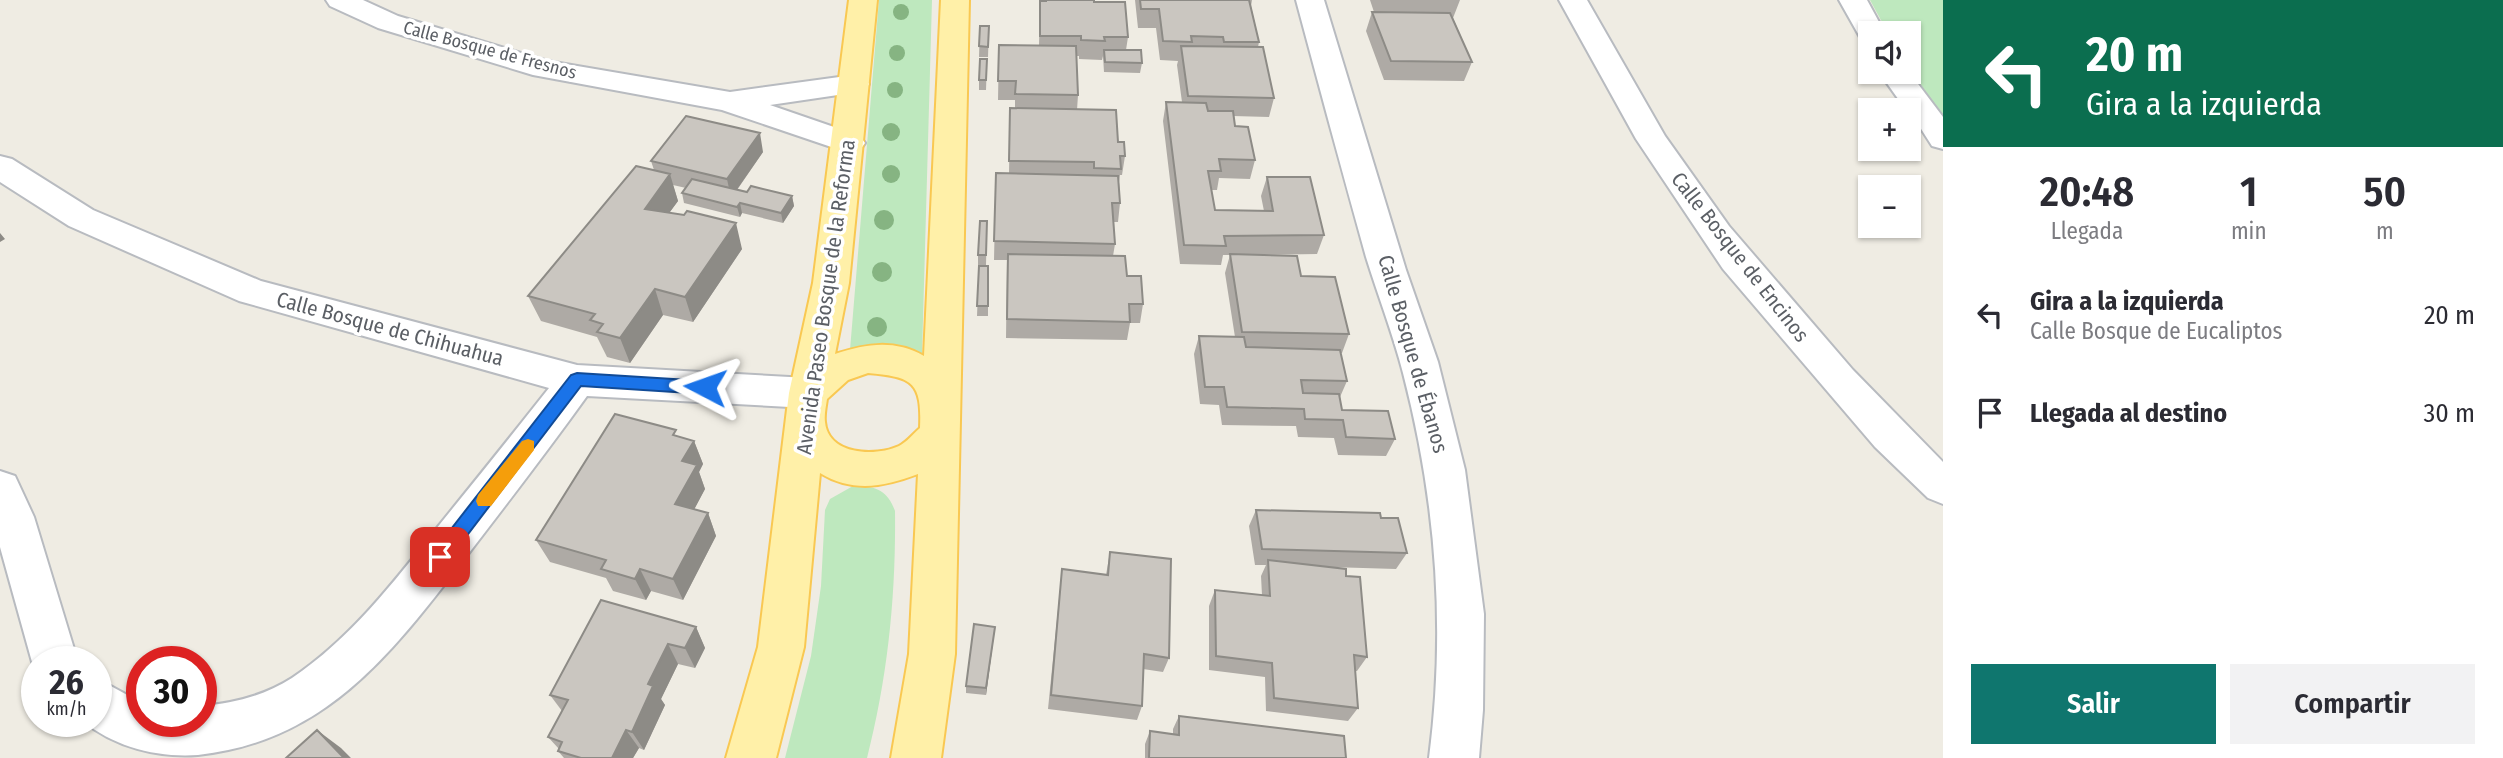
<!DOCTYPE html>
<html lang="es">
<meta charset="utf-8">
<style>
body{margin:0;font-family:"Fira Sans Condensed",sans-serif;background:#f2f2f3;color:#2b2b33;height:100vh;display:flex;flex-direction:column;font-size:26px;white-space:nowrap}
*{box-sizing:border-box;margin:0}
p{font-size:23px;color:#7c7c81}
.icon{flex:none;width:38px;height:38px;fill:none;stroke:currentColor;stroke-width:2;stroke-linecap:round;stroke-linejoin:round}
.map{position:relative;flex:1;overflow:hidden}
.details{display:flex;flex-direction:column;background:#fff;width:560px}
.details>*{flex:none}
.guide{background:#0b6e4f;color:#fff;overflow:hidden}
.buttons{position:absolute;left:1858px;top:21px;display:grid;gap:14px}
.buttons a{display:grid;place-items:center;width:63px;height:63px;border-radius:0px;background:#fff;box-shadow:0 2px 5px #0004;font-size:35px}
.speed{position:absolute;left:21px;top:646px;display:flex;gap:14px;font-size:35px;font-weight:700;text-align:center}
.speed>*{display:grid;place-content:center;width:91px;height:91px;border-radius:50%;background:#fff;box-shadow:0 2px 5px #0004;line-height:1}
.speed small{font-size:18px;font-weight:400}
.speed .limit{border:10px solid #d22;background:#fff;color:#111}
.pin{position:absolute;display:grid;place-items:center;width:60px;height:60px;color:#fff;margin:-30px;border-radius:14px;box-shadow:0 4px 10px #0006}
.me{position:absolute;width:77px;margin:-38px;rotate:274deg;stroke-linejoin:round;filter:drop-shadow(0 0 5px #0008)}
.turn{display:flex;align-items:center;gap:24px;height:147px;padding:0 28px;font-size:32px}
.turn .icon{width:91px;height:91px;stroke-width:2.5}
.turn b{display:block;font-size:49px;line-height:60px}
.eta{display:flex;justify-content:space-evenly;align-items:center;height:119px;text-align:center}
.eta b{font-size:42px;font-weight:600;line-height:49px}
.cta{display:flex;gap:14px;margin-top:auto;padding:14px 28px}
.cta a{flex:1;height:80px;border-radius:0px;background:#0f766e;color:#fff;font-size:28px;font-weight:600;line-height:80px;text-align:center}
.cta a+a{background:#f2f2f3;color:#2b2b33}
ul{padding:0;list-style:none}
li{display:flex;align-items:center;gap:21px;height:98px;padding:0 28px}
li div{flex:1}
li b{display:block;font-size:26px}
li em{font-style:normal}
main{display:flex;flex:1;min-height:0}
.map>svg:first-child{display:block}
.green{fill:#bee8be}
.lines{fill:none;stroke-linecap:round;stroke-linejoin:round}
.minor-casing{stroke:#b8bbc0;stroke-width:4}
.major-casing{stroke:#f9c852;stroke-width:4}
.minor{fill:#fff;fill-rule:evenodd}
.major{fill:#fff0a8;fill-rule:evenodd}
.tree{fill:#86b482}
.wall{fill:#aeaaa5}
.shaded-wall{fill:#8d8b86}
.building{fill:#cac6c0;stroke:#8d8b86;stroke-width:2}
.route{fill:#1a73e8;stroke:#114b97;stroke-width:2}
.slow{fill:#f59e0b}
.labels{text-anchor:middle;stroke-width:7;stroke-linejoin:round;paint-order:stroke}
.far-street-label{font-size:18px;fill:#5b5f65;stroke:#fff}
.street-label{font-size:21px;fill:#5b5f65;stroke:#fff}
</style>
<main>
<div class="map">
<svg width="1943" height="758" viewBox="0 0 1943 758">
<rect width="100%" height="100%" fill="#efece3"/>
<path class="green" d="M879,0H932L922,355L874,345L850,350Z
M1870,0H1943V116L1909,68V33H1888Z
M853,486C874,485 888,490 895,511C896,595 888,676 867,758H785L811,656L821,586L825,510L830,499Z"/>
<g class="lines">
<g class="minor-casing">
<path id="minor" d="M326,0H363L398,16L548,61L730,92L854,75L865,77L869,84L865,91L770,105L860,136L865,143L860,150L849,153L722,110L533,75L378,28L330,6Z
M1296,0H1324L1406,270L1438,362L1465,470L1484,614L1483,710L1479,758H1429C1446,628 1436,500 1403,373C1393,334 1378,296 1366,257C1342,171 1319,86 1296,0Z
M1559,0H1587L1665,136L1729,226L1853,370L1943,462V504L1928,498L1875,447L1723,269L1636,139Z
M1839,0H1867L1885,33H1871V42L1861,39Z
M1879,72H1909L1943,117V149L1932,146L1909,110H1906Z
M0,156L12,159L93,210L261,281L577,365L808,378L822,382L827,393L822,404L808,408L587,396C549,449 509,501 469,553C394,650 328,741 198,755C158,758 114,747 83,721H96V678L142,703V721H201V706C234,703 264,696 292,678C350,639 393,583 436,529C474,482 512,435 549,388L239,301L69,226L0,182Z
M0,471L15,476L34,517L78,662H37V673L32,662L0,547Z"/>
</g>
<g class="major-casing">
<path id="major" d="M849,0H877L849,283L835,354C866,344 894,339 924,356L941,0H969L955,654L941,758H891L909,654L918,474C884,487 853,493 820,473L804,647L776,758H726L758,647L789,393L813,283ZM868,373C913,377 922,382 920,428C913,434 907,442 899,446C875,457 828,455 825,422C824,415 826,406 827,399L848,380Z"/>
</g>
<use href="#minor" class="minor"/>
<use href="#major" class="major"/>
</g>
<g class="tree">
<circle cx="901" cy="12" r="8"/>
<circle cx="897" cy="53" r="8"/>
<circle cx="895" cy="90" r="8"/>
<circle cx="891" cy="132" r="9"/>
<circle cx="891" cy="174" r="9"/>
<circle cx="884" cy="220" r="10"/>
<circle cx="882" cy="272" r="10"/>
<circle cx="877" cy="327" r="10"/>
</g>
<path class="wall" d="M1045,0H1094V2L1128,37L1126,50L1142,63L1140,73L1104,72L1103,56L1102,60L1079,59V56H1076L1078,95L1077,110L1118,142L1125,156L1122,175H1120L1119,182L1120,203L1118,222H1113L1115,244L1113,256L1127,276L1143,304L1140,323H1130L1127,340L1006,338L1007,260H994L996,173L1009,174L1010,108H1015V100H998L999,45L1039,46L1040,1H1045Z
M1135,0H1252L1251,6L1259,42L1258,47L1274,98L1269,117L1233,116L1235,126L1255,160L1250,179L1219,178L1217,190H1211L1215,210L1264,211L1261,196L1267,177L1324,235L1317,254L1243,255L1301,276L1349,334L1342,353H1340L1347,381L1340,397L1342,410L1395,439L1386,456L1338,455L1334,438L1298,437L1296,426L1222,425L1219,405L1200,404L1194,354L1199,336L1235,337L1225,273L1230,255H1223L1221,265L1180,264L1163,121L1166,102H1182L1177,65L1178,61L1160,60L1156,28H1138Z
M1370,0H1460L1453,18L1472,62L1464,81L1384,80L1366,31L1372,12H1374Z
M980,26H989L988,57H979Z
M987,59L986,90H979V80Z
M763,152L737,190L747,192L792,196L794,206L783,223L742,213L740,217L684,203L682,193L686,188L673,185L678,201L669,213L742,249L693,322L663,315L630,363L607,357L597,337L541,321L528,296L654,170L651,161Z
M987,221L986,265H978V255Z
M979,266H988V316H977Z
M679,437L694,441L703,464L699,472L705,489L694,509L708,513L716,536L683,600L651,591L646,600L613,591L606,578L550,562L536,540Z
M1256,510L1381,518L1407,553L1396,569L1330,567L1346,576L1367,657L1357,671H1355L1358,708L1348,721L1266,711L1265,677L1209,670V606L1215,590L1262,595L1261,576L1266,565H1255L1249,526Z
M1110,552L1169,658L1163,672L1143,669L1142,706L1137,720L1048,709L1062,569L1106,575Z
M696,627L705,648L695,668L678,664L661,699L665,705L644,750L639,748L633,758H564L558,751L559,749L548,737L562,711L550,695Z
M994,635L986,695L966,693V686Z
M1179,716L1346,758H1145V744L1150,731L1173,735V729Z"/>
<path class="shaded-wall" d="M760,133L763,152L731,198L727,179Z
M670,174L678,201L653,235L645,209Z
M792,196L794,206L783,223L781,213Z
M740,203L742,213L740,217L737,207Z
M736,223L742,249L693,322L685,297Z
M0,233L5,239L0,242Z
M655,289L663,315L630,363L620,338Z
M694,441L703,464L699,472L705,489L685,527L675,504L682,461Z
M708,513L716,536L683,600L673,579Z
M640,569L651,591L646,600L635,579Z
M696,627L705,648L695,668L685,648Z
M995,627L994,635L986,695V688Z
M668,644L678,664L661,699L665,705L644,750L632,732L648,684Z
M317,730L341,748L351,758H344Z
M626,730L639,748L633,758H612Z"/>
<path class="building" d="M1046,0H1094V2H1125L1128,37H1104L1105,41L1081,40V36H1040V1H1046Z
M1140,0H1249L1259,42H1224L1223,37L1191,36L1192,42L1163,41L1159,9H1141Z
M1372,12L1450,13L1472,62L1391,61Z
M980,26H989L988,47L979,46Z
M999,45L1076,46L1078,95L1015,94L1016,81H998Z
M1181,46L1263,47L1274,98L1188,96Z
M1104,50H1141L1142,63L1105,62Z
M980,59H987L986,80H979Z
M1166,102L1206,103L1208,111H1233L1235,126L1248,127L1255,160L1219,159L1221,171H1208L1215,210L1273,211L1267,177H1310L1324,235L1224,236L1226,246L1184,245Z
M1010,108L1116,110L1118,142H1124L1125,156H1120L1121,169L1094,168V162L1009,161Z
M686,116L760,133L727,179L651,161Z
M636,166L670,174L645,209L684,215L687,211L736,223L685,297L655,289L620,338L597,332L603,324L590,320L595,314L528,296Z
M996,173L1118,176L1120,203H1112L1115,244L994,241Z
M692,179L747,192L751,186L792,196L781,213L740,203L737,207L682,193Z
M980,221H987L986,255H978Z
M1008,254L1125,256L1127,276H1141L1143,304H1129L1130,322L1007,319Z
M1230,254L1297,256L1301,276L1335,277L1349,334L1242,332Z
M979,266H988V306H977Z
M1199,336L1244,337L1246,347L1340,350L1347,381L1301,380L1303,393L1339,394L1342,410L1388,411L1395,439L1346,437L1343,420L1305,419L1304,409L1227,407L1224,387H1205Z
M615,414L676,430L673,435L694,441L682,461L697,465L675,504L708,513L673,579L640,569L635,579L601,569L606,560L536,540Z
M1256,510L1380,513L1381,518H1398L1407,553L1262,549Z
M1110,552L1171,559L1169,658L1144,654L1142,706L1051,695L1062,569L1108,575Z
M1268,560L1346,569V576L1360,577L1367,657L1354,655L1358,708L1274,698L1272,663L1216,656L1215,590L1270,596Z
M601,600L696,627L685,648L668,644L648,684L653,686L632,732L626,730L612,758H581L558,751L562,742L548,737L568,700L550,695Z
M974,624L995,627L986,688L966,686Z
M1179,716L1344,736L1346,758H1149L1150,731L1179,735Z
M317,730L344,758H286Z"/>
<path class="route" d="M577,373L705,381L713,387L705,394L581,386L446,563H434L431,557L434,551L571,375Z"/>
<path class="slow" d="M528,439L534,441V450L491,506H478L476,501L478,495L522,441Z"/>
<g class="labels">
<g class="far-street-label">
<text transform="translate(490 50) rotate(15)" y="6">Calle Bosque de Fresnos</text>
</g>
<g class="street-label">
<text transform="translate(1740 257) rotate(52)" y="7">Calle Bosque de Encinos</text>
<text transform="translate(826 297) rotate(-82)" y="7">Avenida Paseo Bosque de la Reforma</text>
<text transform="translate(390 329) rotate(15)" y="7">Calle Bosque de Chihuahua</text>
<text transform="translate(1413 354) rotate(74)" y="7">Calle Bosque de Ébanos</text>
</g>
</g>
</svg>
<div class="buttons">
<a><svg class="icon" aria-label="sound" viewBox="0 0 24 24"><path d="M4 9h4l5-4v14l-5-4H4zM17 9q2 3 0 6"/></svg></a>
<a>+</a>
<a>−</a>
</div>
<div class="speed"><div>26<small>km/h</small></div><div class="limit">30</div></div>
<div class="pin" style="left:440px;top:557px;background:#d93025"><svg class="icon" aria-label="arrive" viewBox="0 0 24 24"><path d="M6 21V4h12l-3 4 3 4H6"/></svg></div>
<svg class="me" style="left:705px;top:387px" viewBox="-20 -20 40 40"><path d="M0-17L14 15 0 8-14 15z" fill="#1a73e8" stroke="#fff" stroke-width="4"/></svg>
</div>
<section class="details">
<div class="guide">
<div class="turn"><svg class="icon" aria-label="left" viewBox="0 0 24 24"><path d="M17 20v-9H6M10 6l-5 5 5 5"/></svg><div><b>20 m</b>Gira a la izquierda</div></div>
</div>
<div class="eta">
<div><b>20:48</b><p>Llegada</p></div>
<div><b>1</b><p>min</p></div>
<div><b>50</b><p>m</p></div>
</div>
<ul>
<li><svg class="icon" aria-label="left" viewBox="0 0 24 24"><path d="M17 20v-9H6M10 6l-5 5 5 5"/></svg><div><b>Gira a la izquierda</b><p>Calle Bosque de Eucaliptos</p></div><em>20 m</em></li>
<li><svg class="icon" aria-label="arrive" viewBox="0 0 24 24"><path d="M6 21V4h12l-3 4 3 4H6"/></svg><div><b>Llegada al destino</b></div><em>30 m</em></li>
</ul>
<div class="cta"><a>Salir</a><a>Compartir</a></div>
</section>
</main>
